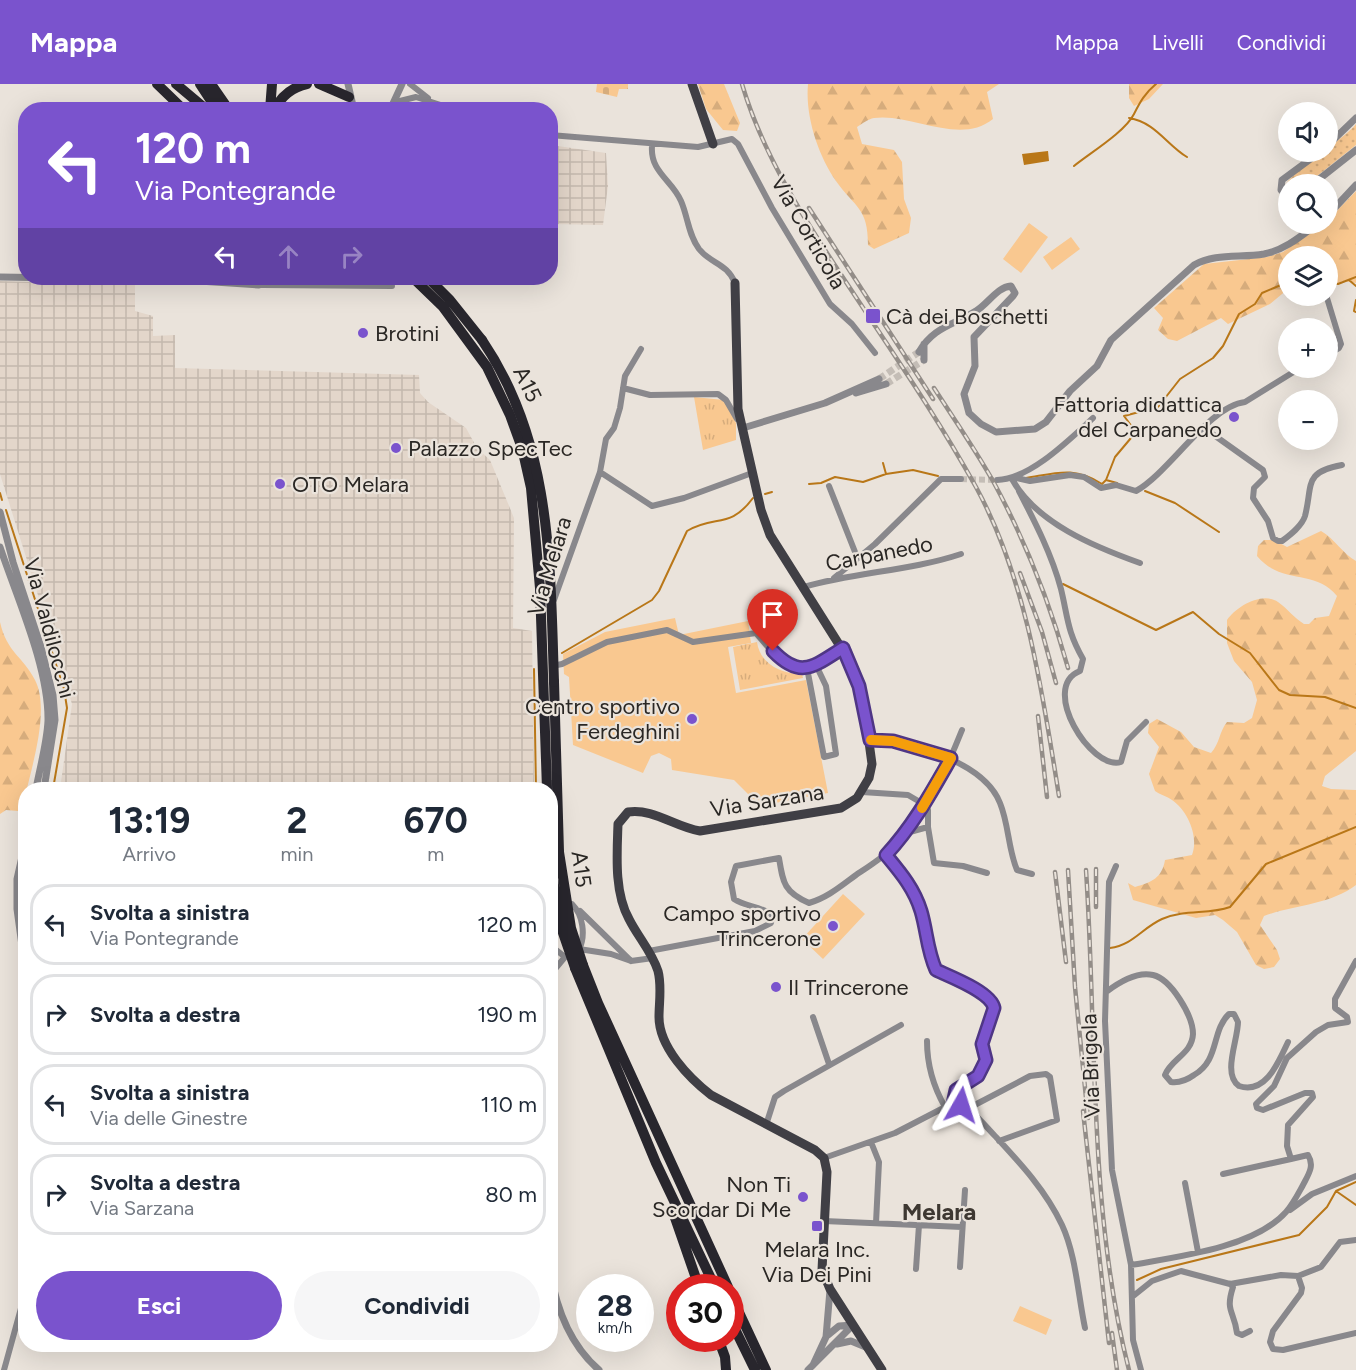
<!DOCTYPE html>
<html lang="it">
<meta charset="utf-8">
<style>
body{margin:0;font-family:Figtree,sans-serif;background:#f6f6f7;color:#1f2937;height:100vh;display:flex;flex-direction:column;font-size:22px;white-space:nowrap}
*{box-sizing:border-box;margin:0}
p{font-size:20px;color:#747a83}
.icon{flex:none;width:33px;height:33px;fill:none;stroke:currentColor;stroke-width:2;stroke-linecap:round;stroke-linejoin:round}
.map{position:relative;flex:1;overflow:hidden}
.details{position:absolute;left:18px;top:698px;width:540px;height:570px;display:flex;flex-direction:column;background:#fff;border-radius:24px;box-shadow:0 6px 24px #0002}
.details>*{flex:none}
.guide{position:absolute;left:18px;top:18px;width:540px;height:183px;border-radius:24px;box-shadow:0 6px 24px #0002;background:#7a53cd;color:#fff;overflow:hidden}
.fabs{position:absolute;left:1278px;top:18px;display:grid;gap:12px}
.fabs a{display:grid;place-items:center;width:60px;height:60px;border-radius:50%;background:#fff;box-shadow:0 6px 24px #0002;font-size:30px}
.speed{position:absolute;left:576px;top:1190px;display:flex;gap:12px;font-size:30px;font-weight:700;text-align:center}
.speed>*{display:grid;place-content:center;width:78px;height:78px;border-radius:50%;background:#fff;box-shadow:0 6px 24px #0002;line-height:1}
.speed small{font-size:15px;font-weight:400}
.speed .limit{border:9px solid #d22;background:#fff;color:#111}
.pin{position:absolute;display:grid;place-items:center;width:51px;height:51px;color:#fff;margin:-62px -26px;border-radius:50% 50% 50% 0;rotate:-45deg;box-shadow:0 0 6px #0007}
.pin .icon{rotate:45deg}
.me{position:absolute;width:66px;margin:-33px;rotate:6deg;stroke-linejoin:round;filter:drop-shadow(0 0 4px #0008)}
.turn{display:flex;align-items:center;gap:21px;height:126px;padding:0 18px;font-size:27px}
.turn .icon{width:78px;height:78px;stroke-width:2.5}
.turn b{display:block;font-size:42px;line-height:51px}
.lanes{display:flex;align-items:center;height:57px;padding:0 18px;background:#0003;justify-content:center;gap:30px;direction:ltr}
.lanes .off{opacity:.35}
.eta{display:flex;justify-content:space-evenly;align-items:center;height:102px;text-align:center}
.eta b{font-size:36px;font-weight:700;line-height:42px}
.action{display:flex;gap:12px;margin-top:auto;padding:12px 18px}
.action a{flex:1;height:69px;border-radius:36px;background:#7a53cd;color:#fff;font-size:24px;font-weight:700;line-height:69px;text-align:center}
.action a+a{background:#f6f6f7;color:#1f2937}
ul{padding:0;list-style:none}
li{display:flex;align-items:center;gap:18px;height:81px;margin:0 12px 9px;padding:0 6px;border:3px solid #e0e1e3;border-radius:24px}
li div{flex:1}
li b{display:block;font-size:22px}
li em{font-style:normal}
header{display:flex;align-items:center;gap:36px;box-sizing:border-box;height:84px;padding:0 30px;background:#7a53cd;color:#fff}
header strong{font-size:28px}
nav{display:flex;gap:33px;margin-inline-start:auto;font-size:21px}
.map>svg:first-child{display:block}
.industrial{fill:url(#industrial-grid)}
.grass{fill:url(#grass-dots)}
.forest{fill:url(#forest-firs)}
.cemetery{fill:url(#cemetery-stones)}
.park{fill:url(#park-tufts)}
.garden{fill:#f9c890}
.water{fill:#b97718}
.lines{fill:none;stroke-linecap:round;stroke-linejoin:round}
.stream{stroke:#b97718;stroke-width:2}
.minor-tunnel{stroke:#c4bdb6;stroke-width:6;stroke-dasharray:6 3;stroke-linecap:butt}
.tertiary-tunnel{stroke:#c4bdb6;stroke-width:7;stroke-dasharray:7 3.5;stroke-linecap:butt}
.minor{stroke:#89888c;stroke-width:6}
.tertiary{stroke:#89888c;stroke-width:7}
.primary{stroke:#403f45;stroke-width:9}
.motorway{stroke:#28262d;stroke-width:10}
.rail-casing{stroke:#938d88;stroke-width:4.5}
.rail{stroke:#eae3db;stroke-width:2;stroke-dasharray:7;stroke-linecap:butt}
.motorway-bridge{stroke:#28262d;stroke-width:10}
.route-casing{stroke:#4f3685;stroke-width:15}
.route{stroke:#7a53cd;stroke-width:10}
.slow{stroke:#f59e0b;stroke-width:10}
.poi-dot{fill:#7a53cd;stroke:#eae3db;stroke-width:2}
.labels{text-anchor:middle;stroke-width:4.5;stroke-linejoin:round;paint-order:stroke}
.street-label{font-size:22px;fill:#2a2724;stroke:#eae3db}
.poi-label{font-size:22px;fill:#2a2724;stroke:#eae3db;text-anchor:start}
.neighbourhood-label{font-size:24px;font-weight:bold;fill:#3e3832;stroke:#eae3db}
</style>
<header>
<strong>Mappa</strong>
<nav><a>Mappa</a><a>Livelli</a><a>Condividi</a></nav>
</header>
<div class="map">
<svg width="1356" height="1286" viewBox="0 0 1356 1286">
<defs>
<pattern id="industrial-grid" width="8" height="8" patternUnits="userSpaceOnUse" patternTransform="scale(1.5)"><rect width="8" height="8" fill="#e3d6ca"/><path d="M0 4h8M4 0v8" fill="none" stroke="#c3b8ad"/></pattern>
<pattern id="grass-dots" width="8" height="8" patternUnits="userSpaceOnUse" patternTransform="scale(1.5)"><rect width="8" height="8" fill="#f9c890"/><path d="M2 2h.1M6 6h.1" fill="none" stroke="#d6ac7c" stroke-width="1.8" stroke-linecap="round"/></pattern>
<pattern id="forest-firs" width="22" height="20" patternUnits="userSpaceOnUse" patternTransform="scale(1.5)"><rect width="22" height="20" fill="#f9c890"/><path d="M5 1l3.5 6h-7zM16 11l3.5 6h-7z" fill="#d6ac7c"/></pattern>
<pattern id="cemetery-stones" width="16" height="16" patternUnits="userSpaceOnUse" patternTransform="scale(1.5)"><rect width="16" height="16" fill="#f9c890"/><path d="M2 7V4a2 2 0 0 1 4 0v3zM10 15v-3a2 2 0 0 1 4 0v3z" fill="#d6ac7c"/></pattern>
<pattern id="park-tufts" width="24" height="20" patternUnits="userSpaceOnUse" patternTransform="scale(1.5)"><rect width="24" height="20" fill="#f9c890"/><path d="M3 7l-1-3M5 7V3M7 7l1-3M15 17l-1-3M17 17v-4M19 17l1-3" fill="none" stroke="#d6ac7c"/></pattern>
</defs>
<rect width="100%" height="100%" fill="#eae3db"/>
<path class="industrial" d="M551,61L606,69L608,102L603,141L551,140Z
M0,197L135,201V227L153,232V252L175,251V284L419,291L420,309L428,318L466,344L477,364L490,376L514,434L513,544L532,547L534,705H60L72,620L0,390Z"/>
<path class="grass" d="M1356,40V61L1307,100H1288V109L1284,105C1285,91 1344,56 1356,40Z"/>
<path class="forest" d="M698,0H724L740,39L737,47L723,46L706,25Z
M808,0H999L987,8L993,35C959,62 913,29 874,34C868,35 862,40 857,43L862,60L894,66L902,78L904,115L911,134L909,149L874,165L868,161C868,123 855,124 836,97C818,71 805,32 808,0Z
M1129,0H1163L1149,15L1134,22L1129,14Z
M1356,107V199L1342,197L1339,200H1328V172H1288V205L1270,220L1228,240L1221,234L1177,257L1168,255L1158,246L1163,234L1154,224L1204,180L1267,173L1283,168L1323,140H1328V136Z
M1321,447C1335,455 1343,470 1356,477V667L1325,692L1322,702L1331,705L1356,706V801C1330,821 1293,821 1264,832L1260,841L1277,866L1280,875L1274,883L1264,885L1256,881L1237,848L1223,836L1215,831L1196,834L1133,816L1128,799L1135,803C1152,798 1162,794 1165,776L1192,771C1199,753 1188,727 1172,716C1167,712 1160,711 1155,707L1149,690L1159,663L1148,649L1149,640L1157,635L1181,648L1194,663L1211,669C1220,659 1219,648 1227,638L1244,639L1252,634L1257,616L1252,598L1234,577L1227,559V536C1236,523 1262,507 1278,518C1288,525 1294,534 1304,540H1309L1315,534L1329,532L1337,512C1315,484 1282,502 1257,472L1258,462L1264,456H1274L1287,463Z
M0,538C7,569 23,572 35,596C51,627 30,687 24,718L18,727L6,726L0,730Z"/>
<path class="cemetery" d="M597,0H628V5H619L617,13L596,8Z"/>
<path class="park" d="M694,313L724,316L736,339V356L703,366Z
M757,558C760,580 781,590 802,590L803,594L740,606L733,563Z"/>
<path class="garden" d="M1029,139L1048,153L1021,189L1003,175Z
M1071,153L1080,165L1052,186L1043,173Z
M675,534L679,551L748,537L751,559L728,563L736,609L806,596L828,709L760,722L734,696L672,686L671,675L659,669L651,672L643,689L573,661L569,593L564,590L563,570L605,548Z
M843,810L865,830L823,875L802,855Z
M1020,1222L1052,1236L1046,1251L1013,1237Z"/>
<path class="water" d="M1048,67L1049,77L1024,81L1022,70Z"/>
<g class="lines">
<path class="stream" d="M1129,34C1155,38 1167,61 1187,73
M1074,82C1090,69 1125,48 1134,30C1140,18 1145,9 1156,0
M1349,196L1356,202
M1328,198L1338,200L1356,193
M1356,216L1354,227L1356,228
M883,379L886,390
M1026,394C1057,389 1074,382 1102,400L1106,396L1117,399
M1106,396L1115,373L1136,348L1124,332L1158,323L1180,295L1213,274L1223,262L1239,230L1255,220L1262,209L1288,198
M809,400L821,399L835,393L863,398L886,390L913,386L938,392
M1145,407L1175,419L1219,448
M0,409L2,416
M765,410L772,408
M6,426L64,605L67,624L53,705
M1063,500L1156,546L1193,528L1219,550L1250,569L1279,606L1290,611L1325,613L1356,624
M562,569L652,516L659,507L687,447C716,430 729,446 753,414
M534,585L536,705
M1110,864C1133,861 1142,844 1162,835C1186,825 1208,831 1230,823L1266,780L1356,743
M1336,1107L1356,1121
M1137,1196L1161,1185L1299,1151L1327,1123L1336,1107L1356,1098"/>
<path class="minor-tunnel" d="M961,395L997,396"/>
<path class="tertiary-tunnel" d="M879,295L919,268
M886,300L924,276"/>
<path class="minor" d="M410,0L428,14
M396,18L416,13L456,26
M550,51L698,63L732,55L738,60L772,124L830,220L852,240L875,269
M652,62C650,88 672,96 681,117C688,133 688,150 699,165C711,180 727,179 735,199
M262,201L392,202
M1327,214L1341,260L1339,264L1328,270
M623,304L650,311L718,310L726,316L737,335
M1204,344L1263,386L1265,393L1254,404L1253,414L1268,437L1273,454L1278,457H1282C1290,451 1302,442 1305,432C1313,401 1303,388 1342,381
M600,388L652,422L684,414L752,389
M1016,394L1030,397L1070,391L1084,393L1101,404L1116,401L1136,407C1169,389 1209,322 1245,318L1300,284
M1012,395C1036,439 1095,463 1140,479
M997,396C1030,395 1069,356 1093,334
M829,402L857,473
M1019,407C1035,438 1052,471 1061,505C1068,534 1067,547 1083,575L1080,587C1039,603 1091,687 1121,678L1127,657L1146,638
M834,494L875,460L941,395H961
M804,503C855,488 910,487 961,470
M554,516L600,388L606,355L614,344L620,324L625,292L641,265
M552,582L562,580L607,558L667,546L693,558L756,549C774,570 787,591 816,581
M807,584L824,673L836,670L826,602L816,581L843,564
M870,656C911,657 984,678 1000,719C1009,741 1008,765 1017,786L1032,790
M551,699L554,767
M862,708L908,711L920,718
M928,743V726
M906,749L928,743L934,779L963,782L987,789
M886,771C900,788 915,805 921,827C927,847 926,866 936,886C951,894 991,908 994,924L982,960C998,1001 951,992 953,1019C971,1022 984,1041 996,1053C1021,1080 1046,1107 1062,1141C1076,1171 1078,1211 1085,1244
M1116,782L1109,798L1105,937L1112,1086L1131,1181L1133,1256L1141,1286
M550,825L553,821L572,820C583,831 586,851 579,866
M580,827L631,877
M550,861L565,873L573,872
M579,865L611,870L631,877L653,874
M649,867L755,847L771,839L772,831C761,822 746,823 734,815L731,798L736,782L779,774C783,799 784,808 809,819C827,814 841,802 856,791C871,781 887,771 899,758C927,726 947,684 962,646
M550,891L565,873
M1106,908C1118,899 1136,887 1153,891C1171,895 1193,932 1193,950C1192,970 1171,975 1165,991L1171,998C1179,999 1187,996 1194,991C1220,976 1211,947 1229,930H1234L1238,938C1238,956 1222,990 1239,1002C1266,1011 1279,977 1288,958
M813,933L829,980
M927,957C927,982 933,1002 945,1023
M967,1025L1030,992L1046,990L1050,993L1057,1036L999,1057
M766,1041L775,1013L784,1007L901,941
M871,1058L879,1078L876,1139
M824,1074L895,1049L953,1019
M1223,1090L1291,1075
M1185,1099L1198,1168
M1290,1126L1312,1110L1356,1092
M824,1137L962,1143
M1131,1181C1176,1173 1254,1164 1286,1128C1293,1120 1298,1110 1303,1101C1308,1091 1315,1082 1308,1071L1291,1075L1287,1062L1288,1041L1313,1013L1312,1009H1305L1263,1026L1257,1024L1256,1020L1274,1002L1287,974L1316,948L1328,941L1348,938L1347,933L1335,924V915L1356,877
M960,1183L965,1106
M916,1185L919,1141
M1298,1192L1302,1204L1301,1209L1273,1247L1270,1258L1273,1265L1283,1266L1356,1249
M1230,1200L1233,1203C1225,1228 1234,1226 1237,1249L1242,1251L1250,1247
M1132,1213L1152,1197L1181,1187L1230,1200L1281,1191L1298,1192L1321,1183L1340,1158L1356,1156
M4,1286L26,1206"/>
<path class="tertiary" d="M348,0L354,26
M390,26L402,0
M1328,61L1356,34
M1313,100L1356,66
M1288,113L1281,106L1282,96L1320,68
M1328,131L1356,101
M0,193L184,196L259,201L282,194
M924,260V276
M919,268C933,243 954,241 976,227C988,220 997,203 1011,202L1015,209L1013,212L974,253L975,282L964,310L969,329L981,340L996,348L1035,345L1046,338L1070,307L1097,282L1111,256L1194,181C1215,169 1240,174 1264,170C1285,166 1301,152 1317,140
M856,309L886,300
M743,344L825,319L879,295
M0,428L13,478L41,563L53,611L55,636L44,705
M0,463C17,514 49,584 48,637C47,659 40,683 36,705
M26,755L17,795V825L26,891
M550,1186C556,1224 569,1260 599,1286
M828,1251L839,1242L853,1241
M837,1260L851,1257L868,1264
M813,1281L826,1253L830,1206
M808,1286L853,1241"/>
<path class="primary" d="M692,0L713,60
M735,199L738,325L761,426L770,451L852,581L864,621L872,680L869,694L857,714L841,724L700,747C675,743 653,724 628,728L618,740C617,770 614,808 629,835C638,853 652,868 658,887C662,902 659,918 659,933C659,963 689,994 711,1011L815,1066L824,1074L827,1088L822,1186L830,1205L882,1286"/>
<path class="motorway" d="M157,0L184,26
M176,0L207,26
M200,0L217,26
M211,0L229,26
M319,0L349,13
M270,26L272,0
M274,26C282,11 292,3 307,0
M413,194L443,223L487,283L510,331L522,364L531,404L540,504L547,705
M428,194L450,216L482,256
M554,598L559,768
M583,881L598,919L728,1203
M575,884L656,1079L715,1203
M672,1125L699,1203
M730,1209L766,1286
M730,1235L755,1286
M718,1254L725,1273L726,1286"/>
<g class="rail-casing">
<path id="rail" d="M742,0C762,68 801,130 840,189C886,259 935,329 976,403C1027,497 1042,607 1059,712
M809,124L933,315
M934,304C954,335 975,365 993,397C1025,456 1050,519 1068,584
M1020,489L1042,548L1056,599
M1038,632L1047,713
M1096,785V823
M1068,786L1075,903L1088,1034
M1086,786C1097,950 1088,1126 1129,1286
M1055,788L1066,878
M1083,1027L1109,1259
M1112,1249L1117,1286"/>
</g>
<use href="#rail" class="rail"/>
<path class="motorway-bridge" d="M482,256C552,359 550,478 554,598
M559,768L571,844L583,881
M550,780L563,849L575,884"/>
</g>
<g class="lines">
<g class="route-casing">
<path id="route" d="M773,567C801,596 814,582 843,564L859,602L870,656L893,657L951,674C931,709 913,742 886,771C900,788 914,804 921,827C927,847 927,866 936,886C951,893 991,908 994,924L982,960L986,976L978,992L956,1006L953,1020L961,1021"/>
</g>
<use href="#route" class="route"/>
<path class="slow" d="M871,656L893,657L951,674L922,724"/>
</g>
<g class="poi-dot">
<rect x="865" y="224" width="16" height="16" rx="3"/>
<circle cx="363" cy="249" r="6"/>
<circle cx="1234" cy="333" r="6"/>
<circle cx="396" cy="364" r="6"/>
<circle cx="280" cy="400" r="6"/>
<circle cx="692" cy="635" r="6"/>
<circle cx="833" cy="842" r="6"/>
<circle cx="776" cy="903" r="6"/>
<circle cx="803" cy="1113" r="6"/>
<rect x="811" y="1136" width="12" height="12" rx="3"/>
</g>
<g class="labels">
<g class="street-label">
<text transform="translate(809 148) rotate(60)" y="8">Via Corticola</text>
<text transform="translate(528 300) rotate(64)" y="8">A15</text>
<text transform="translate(879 469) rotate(-11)" y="8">Carpanedo</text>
<text transform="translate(549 482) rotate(-73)" y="8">Via Melara</text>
<text transform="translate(50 544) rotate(75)" y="8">Via Valdilocchi</text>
<text transform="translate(767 716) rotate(-9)" y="8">Via Sarzana</text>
<text transform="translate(582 785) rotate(82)" y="8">A15</text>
<text transform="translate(1090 982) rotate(-92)" y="8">Via Brigola</text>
</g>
<g class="poi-label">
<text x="886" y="240">Cà dei Boschetti</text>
<text x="375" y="257">Brotini</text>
<text x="1222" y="328" text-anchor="end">Fattoria didattica<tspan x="1222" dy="25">del Carpanedo</tspan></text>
<text x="408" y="372">Palazzo SpecTec</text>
<text x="292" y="408">OTO Melara</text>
<text x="680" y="630" text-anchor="end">Centro sportivo<tspan x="680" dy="25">Ferdeghini</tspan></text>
<text x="821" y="837" text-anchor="end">Campo sportivo<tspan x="821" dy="25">Trincerone</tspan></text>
<text x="788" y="911">Il Trincerone</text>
<text x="791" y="1108" text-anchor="end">Non Ti<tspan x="791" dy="25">Scordar Di Me</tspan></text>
<text x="817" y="1173" text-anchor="middle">Melara Inc.<tspan x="817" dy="25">Via Dei Pini</tspan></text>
</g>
<g class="neighbourhood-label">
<text x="939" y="1136">Melara</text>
</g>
</g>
</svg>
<div class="fabs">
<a><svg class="icon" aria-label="sound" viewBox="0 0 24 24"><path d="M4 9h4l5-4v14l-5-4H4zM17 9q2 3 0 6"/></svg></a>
<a><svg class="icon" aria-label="search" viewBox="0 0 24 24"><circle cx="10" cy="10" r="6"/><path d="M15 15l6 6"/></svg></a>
<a><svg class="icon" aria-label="layers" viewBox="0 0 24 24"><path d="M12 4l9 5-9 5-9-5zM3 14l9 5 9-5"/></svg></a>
<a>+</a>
<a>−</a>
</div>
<div class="speed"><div>28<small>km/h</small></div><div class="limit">30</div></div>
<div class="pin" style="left:773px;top:567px;background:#d93025"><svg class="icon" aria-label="arrive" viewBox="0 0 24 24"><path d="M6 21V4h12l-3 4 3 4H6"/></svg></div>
<svg class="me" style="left:961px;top:1021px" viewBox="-20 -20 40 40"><path d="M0-17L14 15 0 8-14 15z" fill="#7a53cd" stroke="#fff" stroke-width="4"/></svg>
<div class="guide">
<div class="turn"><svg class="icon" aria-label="left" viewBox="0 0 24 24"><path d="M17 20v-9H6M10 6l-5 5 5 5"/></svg><div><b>120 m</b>Via Pontegrande</div></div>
<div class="lanes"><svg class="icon" aria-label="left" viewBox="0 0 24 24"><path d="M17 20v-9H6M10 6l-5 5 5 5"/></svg><svg class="icon off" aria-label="ahead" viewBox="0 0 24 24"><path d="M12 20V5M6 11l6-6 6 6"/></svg><svg class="icon off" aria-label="right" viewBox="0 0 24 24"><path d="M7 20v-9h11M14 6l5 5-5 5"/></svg></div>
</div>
<section class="details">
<div class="eta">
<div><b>13:19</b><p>Arrivo</p></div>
<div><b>2</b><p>min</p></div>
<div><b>670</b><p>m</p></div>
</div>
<ul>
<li><svg class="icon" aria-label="left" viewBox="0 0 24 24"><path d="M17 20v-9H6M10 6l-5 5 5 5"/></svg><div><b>Svolta a sinistra</b><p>Via Pontegrande</p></div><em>120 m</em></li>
<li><svg class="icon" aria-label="right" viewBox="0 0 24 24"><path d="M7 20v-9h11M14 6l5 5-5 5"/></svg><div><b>Svolta a destra</b></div><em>190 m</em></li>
<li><svg class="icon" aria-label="left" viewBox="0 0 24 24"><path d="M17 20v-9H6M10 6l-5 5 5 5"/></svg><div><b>Svolta a sinistra</b><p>Via delle Ginestre</p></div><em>110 m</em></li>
<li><svg class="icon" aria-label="right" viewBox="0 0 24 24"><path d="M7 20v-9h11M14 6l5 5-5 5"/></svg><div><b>Svolta a destra</b><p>Via Sarzana</p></div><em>80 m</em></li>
</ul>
<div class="action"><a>Esci</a><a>Condividi</a></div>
</section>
</div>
